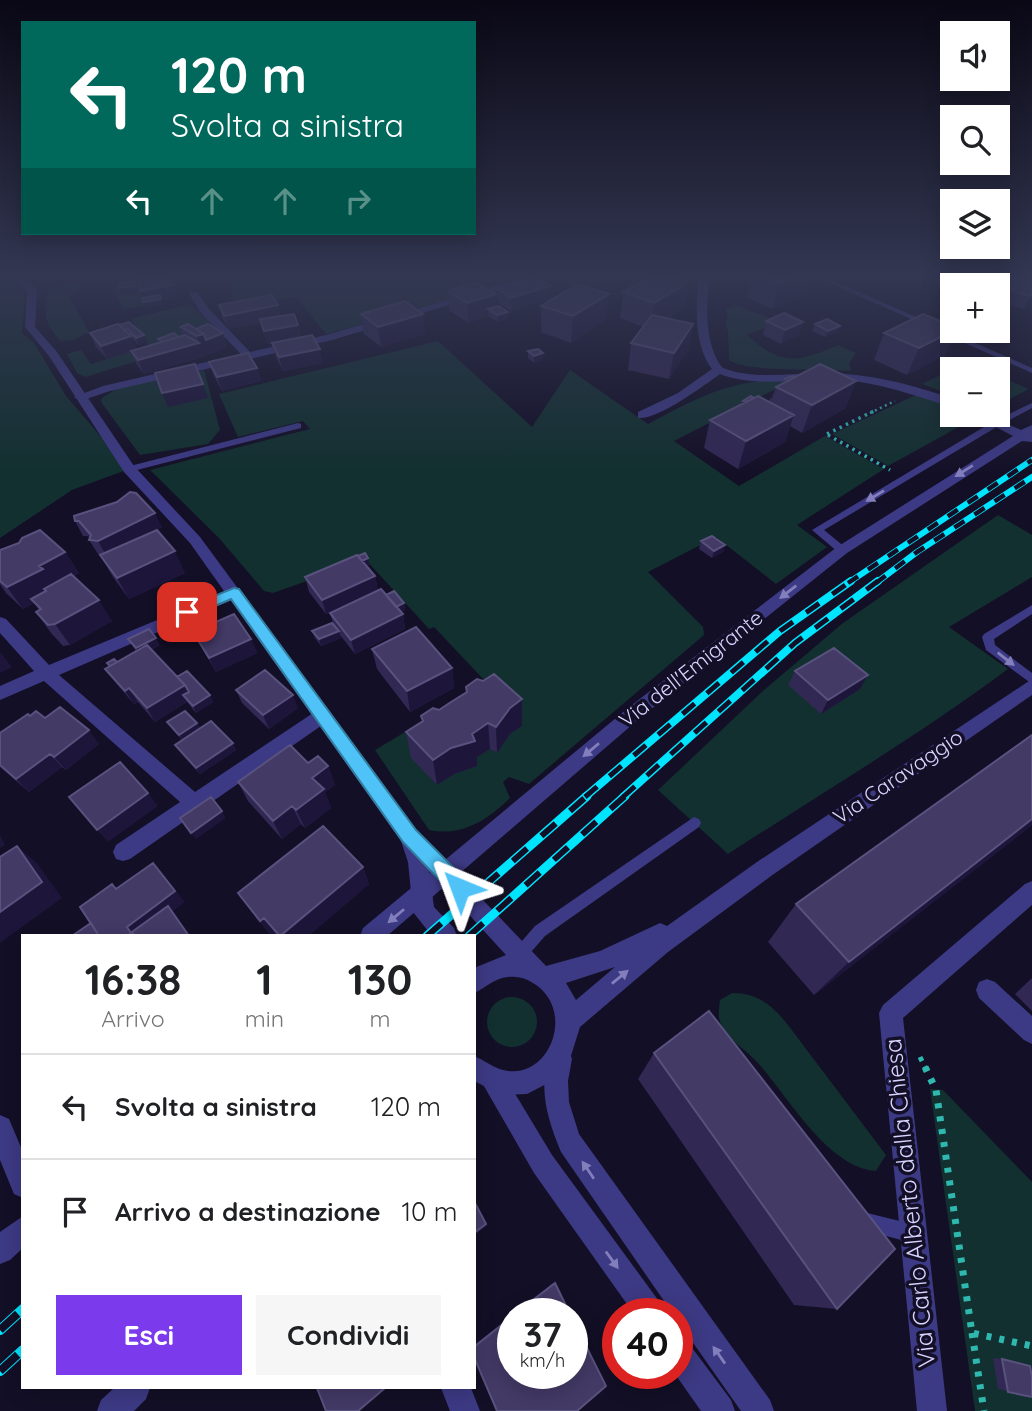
<!DOCTYPE html>
<html lang="it">
<meta charset="utf-8">
<style>
body{margin:0;font-family:Quicksand,sans-serif;background:#f6f6f6;color:#202124;height:100vh;display:flex;flex-direction:column;font-size:26px;white-space:nowrap}
*{box-sizing:border-box;margin:0}
p{font-size:23px;color:#757577}
.icon{flex:none;width:38px;height:38px;fill:none;stroke:currentColor;stroke-width:2;stroke-linecap:round;stroke-linejoin:round}
.map{position:relative;flex:1;overflow:hidden}
.side{position:absolute;left:21px;top:934px;width:455px;height:455px;display:flex;flex-direction:column;background:#fff;border-radius:0px;box-shadow:0 4px 18px #0003}
.side>*{flex:none}
.guide{position:absolute;left:21px;top:21px;width:455px;height:214px;border-radius:0px;box-shadow:0 4px 18px #0003;background:#00695c;color:#fff;overflow:hidden}
.buttons{position:absolute;left:940px;top:21px;display:grid;gap:14px}
.buttons a{display:grid;place-items:center;width:70px;height:70px;border-radius:0px;background:#fff;box-shadow:0 4px 18px #0003;font-size:35px}
.speed{position:absolute;left:497px;top:1298px;display:flex;gap:14px;font-size:35px;font-weight:700;text-align:center}
.speed>*{display:grid;place-content:center;width:91px;height:91px;border-radius:50%;background:#fff;box-shadow:0 4px 18px #0003;line-height:1}
.speed small{font-size:18px;font-weight:400}
.speed .limit{border:10px solid #d22;background:#fff;color:#111}
.pin{position:absolute;display:grid;place-items:center;width:60px;height:60px;color:#fff;margin:-30px;border-radius:14px;box-shadow:0 4px 10px #0006}
.me{position:absolute;width:77px;margin:-38px;rotate:316deg;stroke-linejoin:round;filter:drop-shadow(0 0 5px #0008)}
.turn{display:flex;align-items:center;gap:24px;height:147px;padding:0 35px;font-size:32px}
.turn .icon{width:91px;height:91px;stroke-width:2.5}
.turn b{display:block;font-size:49px;line-height:60px}
.lanes{display:flex;align-items:center;height:66px;padding:0 35px;background:#0003;justify-content:center;gap:35px;direction:ltr}
.lanes .off{opacity:.35}
.eta{display:flex;justify-content:space-evenly;align-items:center;height:119px;text-align:center}
.eta b{font-size:42px;font-weight:800;line-height:49px}
.primary-button{display:flex;gap:14px;margin-top:auto;padding:14px 35px}
.primary-button a{flex:1;height:80px;border-radius:0px;background:#7c3aed;color:#fff;font-size:28px;font-weight:800;line-height:80px;text-align:center}
.primary-button a+a{background:#f6f6f6;color:#202124}
ul{padding:0;list-style:none}
li{display:flex;align-items:center;gap:21px;height:105px;padding:0 35px;border-top:2px solid #e0e0e0}
li div{flex:1}
li b{display:block;font-size:26px}
li em{font-style:normal}
.map>svg:first-child{display:block}
.green{fill:#12302f}
.lines{fill:none;stroke-linecap:round;stroke-linejoin:round}
.path-far3{stroke:#2fb8b0;stroke-width:2.5;stroke-dasharray:2 3.5;stroke-linecap:butt}
.path-far2{stroke:#2fb8b0;stroke-width:3.5;stroke-dasharray:2.5 4.5;stroke-linecap:butt}
.path-far1{stroke:#2fb8b0;stroke-width:5;stroke-dasharray:4.5 6;stroke-linecap:butt}
.path{stroke:#2fb8b0;stroke-width:7;stroke-dasharray:5 8;stroke-linecap:butt}
.service{fill:#3d3a85;fill-rule:evenodd}
.minor{fill:#3d3a85;fill-rule:evenodd}
.tertiary{fill:#3d3a85;fill-rule:evenodd}
.rail-far3-casing{stroke:#00e5ff;stroke-width:6}
.rail-far2-casing{stroke:#00e5ff;stroke-width:8}
.rail-far1-casing{stroke:#00e5ff;stroke-width:9}
.rail-casing{stroke:#00e5ff;stroke-width:10}
.rail-far3{stroke:#130f26;stroke-width:4.5;stroke-dasharray:12;stroke-linecap:butt}
.rail-far2{stroke:#130f26;stroke-width:5;stroke-dasharray:16;stroke-linecap:butt}
.rail-far1{stroke:#130f26;stroke-width:6;stroke-dasharray:19;stroke-linecap:butt}
.rail{stroke:#130f26;stroke-width:8;stroke-dasharray:24;stroke-linecap:butt}
.wall{fill:#312854}
.shaded-wall{fill:#1d163a}
.building{fill:#433a66;stroke:#5a527e;stroke-width:2}
.oneway{fill:#837fbc}
.route{fill:#4fc3f7;stroke:#337fa1;stroke-width:2}
.labels{text-anchor:middle;stroke-width:7;stroke-linejoin:round;paint-order:stroke}
.street-label{font-size:21px;fill:#d9d4ff;stroke:#130f26}
.near-street-label{font-size:24px;fill:#d9d4ff;stroke:#130f26}
</style>
<div class="map">
<svg width="1032" height="1411" viewBox="0 0 1032 1411">
<rect width="100%" height="100%" fill="#130f26"/>
<path class="green" d="M0,278H11L22,285L25,297L22,333L34,343L66,396L129,469L72,490L0,538Z
M127,278H184L185,285L153,289L145,306L124,309L109,286Z
M232,278H448L470,294L326,334L296,297L233,306Z
M99,280L106,286C93,280 78,286 69,297L89,332L73,340L60,341C43,320 44,314 48,291L62,285Z
M190,304L214,326L150,348L131,319Z
M735,305L780,322L747,335C782,367 798,362 838,345L856,353L849,363L851,371C824,368 746,373 729,360L728,332L725,320L728,319L726,310Z
M438,341L532,427L570,370L648,424C697,398 734,377 791,381L674,441L739,486L825,436L884,469L797,525L827,547L776,584L716,537L648,572L703,627L704,635L529,784L509,777L503,782L510,798C488,820 461,837 429,830L375,750L487,683L434,627L429,629L366,560L273,593L264,591L218,537L150,470L310,429L303,421L238,437L219,394Z
M81,350L91,364L130,352L137,361L85,377L77,373L67,354Z
M967,362L984,369H952V395L922,384Z
M204,370L220,430L208,444L140,455L101,402L102,398L118,388Z
M998,375L1026,388L1029,389L998,405Z
M916,395L952,407V415H968L975,418L888,466L832,434Z
M998,515L1032,535V577L949,627L1008,669C918,736 822,793 728,854L658,790L764,690L843,623Z
M732,993C758,993 773,1006 788,1025L886,1155L876,1171C826,1167 788,1095 756,1061C746,1050 729,1040 722,1026C717,1018 719,1008 720,1000Z
M487 1022a25 25 0 1 1 50 0a25 25 0 1 1-50 0Z
M930,1089L943,1090L1032,1182V1411H975Z"/>
<g class="lines">
<path class="path-far3" d="M870,413L895,401"/>
<path class="path-far2" d="M827,434L874,411
M828,435L890,470"/>
<path class="path-far1" d="M920,1057L926,1069"/>
<path class="path" d="M925,1067L936,1090L972,1333L1032,1346
M972,1333L984,1411"/>
<path class="service" d="M819,278H827L1032,368V373Z
M1032,403V408L1000,425L824,530L846,548V552H838L812,530L994,421Z
M298,423L301,424V428L129,472L124,469L126,467Z
M1032,605V614L994,639L995,645L1032,673V684L986,650L982,637L984,634Z
M694,817L699,819L701,823L699,827L545,936L525,959L520,962L515,959L512,954L515,949L535,926Z
M859,1211L920,1226L923,1233L920,1240L913,1243L852,1227L850,1220L852,1213Z"/>
<path class="minor" d="M524,278H539L332,340L110,391L80,401L74,397L103,386L241,354L201,313L189,294L191,292H197L209,309L250,352L326,335Z
M700,278H710C705,303 705,348 723,368C757,381 795,372 830,373C868,374 906,383 942,395L952,399V407C915,396 882,383 843,380C803,377 759,389 720,374C703,386 658,420 638,418V412L678,393L712,369C695,348 694,304 700,278Z
M988,278H1002L1032,289V295Z
M973,415H988L1021,430L1032,425V442L1022,441L847,553L640,718L387,936H360L363,928L628,708L837,547L1013,436Z
M234,588L239,589L242,593L239,597L59,675L195,792L316,711H328L331,716L328,721L130,859L123,861L116,859L113,852L116,845L180,802L44,681L0,700V686L34,671L0,633V617L6,619L49,665Z
M1032,881V905L903,1018L947,1411H917L879,1013L883,1005L1025,884Z
M987,979L995,982L1032,1016V1044L1024,1040L979,998L976,990L979,982Z
M560,1047L569,1050L572,1059L568,1081L569,1102L579,1134L770,1400L774,1411H741L677,1320V1314H673L561,1152C547,1118 537,1086 551,1050Z
M493,1069L502,1072L552,1155L661,1304L665,1314H634L534,1173L481,1081L484,1072Z
M0,1115L9,1119L23,1152V1198L14,1194L0,1160Z
M23,1216V1248L10,1260L0,1264V1232Z
M677,1336L687,1341L731,1400L735,1411H701L675,1374Z
M441,1388H471L480,1411H450Z"/>
<path class="tertiary" d="M15,278H25L37,290L35,327L57,352L134,466L200,537L416,830L546,966L600,951L660,923L667,926L757,862L1032,679V695L771,876L668,952L580,1027L570,1059L556,1079L527,1094L502,1095L474,1081V1056C484,1060 494,1068 503,1070C550,1082 577,1009 533,983C525,978 518,976 508,977C494,978 486,988 474,993V968L506,955L429,871L434,907L454,928L457,936H432L413,912L408,862L401,841L190,543L124,472L49,356L25,327L27,291ZM615,967L576,1000L566,983Z
M114,1388H150L146,1399L134,1411H97L101,1400Z"/>
<g class="rail-far3-casing">
<path id="rail-far3" d="M848,583L1032,460
M876,583L917,552L1032,477"/>
</g>
<g class="rail-far2-casing">
<path id="rail-far2" d="M585,797L780,631L851,581
M623,797L795,643L878,581"/>
</g>
<g class="rail-far1-casing">
<path id="rail-far1" d="M427,936L587,796
M469,936L625,796"/>
</g>
<g class="rail-casing">
<path id="rail" d="M0,1330L23,1309
M0,1371L23,1350"/>
</g>
<use href="#rail-far3" class="rail-far3"/>
<use href="#rail-far2" class="rail-far2"/>
<use href="#rail-far1" class="rail-far1"/>
<use href="#rail" class="rail"/>
</g>
<path class="wall" d="M201,278H228V279L202,281Z
M455,278H499V282L482,285L497,307L508,319L497,322L488,316L468,323L449,310L448,291L464,285Z
M558,278H604V284L589,288L606,320L571,343L541,332V306L572,287Z
M752,278H815L811,293L772,309L747,297Z
M933,278H965L964,279L949,284Z
M1023,278H1032V304L1023,309L998,301V286Z
M689,282L684,308L667,319L693,324L688,350L669,379L628,370L631,343L643,327L620,318L623,292Z
M550,286V299L511,311L498,302L497,289Z
M219,305L281,316L298,325L301,338L323,363L283,371L276,357L272,344H268L261,323L229,329L223,319Z
M361,314H423L425,334L381,347L364,334Z
M766,321L803,322L799,335L781,344L763,335Z
M129,322L147,342L138,345L130,336L137,350L159,343L158,339L182,335L181,327L223,333L227,347L203,357L144,374L137,365L131,352L107,359L96,347L90,333Z
M815,324L838,332L825,337L812,331Z
M884,333L945,355L907,375L874,360Z
M528,351L543,360L534,363L528,358Z
M209,362L257,368L261,381L222,391L214,376Z
M785,379L846,408L802,433L790,426L785,442L738,469L704,448L710,420L742,404L743,401L754,398L769,401L770,399L772,398L776,387L784,382Z
M75,521L162,527L150,533L185,573L129,599L113,577L100,555H101L98,554L89,540L90,538L87,536H83Z
M701,541L725,545L723,552L712,558L699,549Z
M0,550L65,552L79,573L74,576L112,621L70,645L63,646L51,633L36,612L39,610L34,603L23,609L6,593L0,584Z
M370,565L367,566L375,576L378,591L326,614L309,592L305,577Z
M386,595L404,603L405,610L401,612L403,614L405,629L355,654L340,635L341,638L321,646L315,638L312,631L333,623L330,613Z
M193,632L251,639L257,653L216,672Z
M128,639L160,645L151,650L177,677L210,695L213,702L196,713L187,702L155,722L138,702L134,704L115,682L105,669L110,666L107,663L117,662L136,651Z
M372,649L452,668L454,688L410,712L377,669Z
M795,671L860,689L821,714L788,685Z
M466,687L522,726L510,734L497,753L490,749L477,757V766L454,774L437,785L411,758L406,732L422,721L421,716L439,710L466,693Z
M236,690L298,708L269,729L242,703Z
M30,716L45,718L99,744L66,770L62,767L29,792L0,767V733Z
M167,722L197,723L200,728L233,743L236,750L200,774L180,751L175,745L182,740L172,729Z
M1032,736V825L814,995L768,942L796,904Z
M308,763L328,766L335,785L325,792L331,808L305,828L301,824L282,839L248,801L238,782Z
M363,867L369,884L308,936H278L275,933L271,936L238,893Z
M1032,978V1011L1015,994Z
M654,1053L837,1309L794,1305L638,1079Z
M553,1283H555L570,1314H513Z
M513,1315V1374L474,1357V1345Z
M993,1358L1002,1359L1032,1397L998,1389Z"/>
<path class="shaded-wall" d="M172,278L177,298L162,301L163,305L145,308L140,291Z
M467,278H499V282L468,288Z
M578,278H604V284L577,291Z
M793,278H815L811,293L772,309L779,284Z
M952,278H965L964,279L949,284Z
M135,281L139,292L122,295L119,288Z
M689,282L684,308L651,329L654,303Z
M550,286V299L511,311V298Z
M496,294L497,313L488,309V316L468,323L467,303Z
M609,294L606,320L571,343L573,316Z
M1032,294V304L1023,309L1030,296Z
M278,305L282,318L229,329L224,316Z
M508,312V319L497,322V315Z
M423,314L425,334L381,347L378,327Z
M803,322L799,335L781,344L785,330Z
M693,324L688,350L669,379L674,353Z
M298,325L301,339L268,344L264,331Z
M840,326L838,332L825,337L828,331Z
M953,331H956L945,355L907,375L919,348Z
M223,333L227,347L203,357L144,374L138,360L199,343L196,336L204,334Z
M144,335L147,342L138,345L136,338Z
M131,336L137,350L107,359L101,346Z
M320,349L323,363L283,371L279,357Z
M543,353V360L534,363V356Z
M257,368L261,381L222,391L217,377Z
M856,381L846,408L802,433L812,405Z
M203,384L208,398L168,407L162,393Z
M794,415L785,442L738,469L746,441Z
M155,513L162,527L106,555L98,541Z
M725,545L723,552L712,558L714,551Z
M175,551L185,573L129,599L117,578Z
M65,552L79,573L55,586L44,589L48,595L31,599L34,603L23,609L7,587L39,566Z
M368,558L370,565L361,569L359,561Z
M375,576L378,591L326,614L322,600Z
M99,600L112,621L70,645L55,624Z
M404,603L405,610L394,616L393,608Z
M403,614L405,629L355,654L351,640Z
M339,631L341,638L321,646L319,639Z
M156,638L160,645L140,655L136,648Z
M251,639L257,653L216,672L209,658Z
M0,652L12,667L0,673Z
M452,668L454,688L410,712L407,691Z
M868,675L860,689L821,714L828,700Z
M185,685L193,699L183,695L187,702L155,722L147,708Z
M129,688L138,702L134,704L125,691Z
M210,695L213,702L196,713L193,706Z
M293,695L298,708L269,729L263,715Z
M522,699V726L510,734L497,753L496,727L510,708Z
M197,723L201,730L183,741L179,735Z
M488,723L490,749L477,757V766L454,774L437,785L433,760Z
M89,730L99,744L66,770L54,757Z
M233,743L236,750L200,774L196,768Z
M50,754L62,767L29,792L16,779Z
M328,766L335,785L325,792L331,808L305,828L296,810L312,778Z
M148,793L158,806L108,842L97,830Z
M292,806L301,824L282,839L273,821Z
M222,811L226,818L196,839L191,833Z
M1032,819V825L814,995L849,962Z
M0,835L5,845L0,848Z
M17,846L37,863L62,898L0,943V912Z
M153,863L185,902L173,911L190,936H127V927Z
M363,867L369,884L308,936H281Z
M264,918L275,933L271,936L260,921Z
M474,1201L487,1226L474,1236Z"/>
<path class="building" d="M145,278H171L172,285L140,291L138,279Z
M535,278H537L550,286L511,298L497,289Z
M648,278H676L689,282L654,303L623,292Z
M766,278H793L779,284Z
M1012,278H1019L1032,282V294L1030,296L998,286Z
M135,281L136,286L119,288V283Z
M476,282L496,294L467,303L448,291Z
M578,284L609,294L573,316L541,306Z
M160,295L161,299L143,302L142,298Z
M272,295L278,305L224,316L219,305Z
M405,301L423,314L378,327L361,314Z
M499,306L508,312L497,315L488,309Z
M784,313L803,322L785,330L766,321Z
M294,314L298,325L264,331L260,319Z
M923,314L952,326L953,331L919,348L884,333Z
M652,315L693,324L674,353L631,343Z
M827,319L840,326L828,331L815,324Z
M129,322L144,335L136,338L128,329L124,330L119,325Z
M118,324L131,336L101,346L90,333Z
M188,324L204,334L196,336L181,327Z
M208,324L223,333L206,340L204,334L196,329Z
M174,333L178,337L162,342L158,339Z
M185,335L199,343L138,360L131,351Z
M312,335L320,349L279,357L272,343Z
M538,349L543,353L534,356L528,351Z
M248,353L257,368L217,377L209,362Z
M195,364L203,384L162,393L155,373Z
M820,364L856,381L812,405L776,387Z
M792,376L795,377L788,381L785,379Z
M751,396L754,398L746,402L743,401Z
M758,396L794,415L746,441L710,420Z
M130,492L136,493L155,513L98,541L89,540L91,535L79,521H75L74,516L117,502Z
M40,530L65,552L39,566L43,569L7,587L0,581V550L19,543L22,538Z
M157,530L175,551L117,578L100,555Z
M712,536L725,545L714,551L701,541Z
M365,553L368,558L362,561L358,556Z
M357,555L375,576L322,600L305,577Z
M71,574L99,600L55,624L48,625L36,612L41,609L31,599L46,591L44,589Z
M381,589L403,614L351,640L330,613Z
M394,591L404,603L396,607L386,595Z
M234,614L251,639L209,658L193,632Z
M332,623L339,631L319,639L312,631Z
M416,627L452,668L407,691L372,649Z
M149,629L156,638L136,648L128,639Z
M147,645L185,685L147,708L129,688L125,691L105,669Z
M834,648L868,675L828,700L795,671Z
M114,659L117,662L110,666L107,663Z
M265,670L293,695L263,715L236,690Z
M187,671L210,695L193,706L183,695L189,692L185,685L177,677Z
M494,674L522,699L510,708L496,727L488,723L472,734L475,741L451,748L433,760L406,732L423,721L421,716L433,708L439,710L451,702L467,692L466,687L477,679L483,681Z
M60,707L89,730L54,757L50,754L16,779L0,765V733L28,714L30,716L36,711L45,718Z
M185,711L197,723L179,735L167,722Z
M211,721L233,743L196,768L175,745Z
M1032,735V819L849,962L796,904Z
M290,745L308,763L318,756L328,766L312,778L324,789L296,810L292,806L273,821L238,782Z
M120,762L148,793L97,830L69,797Z
M211,797L222,811L191,833L180,818Z
M323,826L363,867L280,936L264,918L260,921L238,893Z
M17,846L42,882L0,912V857Z
M153,863L175,891L127,927L131,933L127,936H99L80,907L112,884L116,889Z
M168,906L189,936H135L132,932Z
M91,923L99,936H72Z
M709,1011L895,1249L837,1309L654,1053Z
M474,1201L486,1224L474,1233Z
M555,1283L570,1314H515Z
M513,1316V1374H572V1318L606,1386L577,1411H497L474,1357V1347Z
M1002,1359L1030,1366L1032,1377V1397L1008,1392Z
M317,1388H385L358,1411H326Z"/>
<defs><path id="oneway-solid" d="M-6-.8H1V-3.2L6.5 0L1 3.2V.8H-6Z" transform="scale(1.75)"/></defs>
<g class="oneway">
<use href="#oneway-solid" transform="translate(964 471) rotate(148)"/>
<use href="#oneway-solid" transform="translate(875 496) rotate(149)"/>
<use href="#oneway-solid" transform="translate(788 592) rotate(142)"/>
<use href="#oneway-solid" transform="translate(1006 659) rotate(38)"/>
<use href="#oneway-solid" transform="translate(591 750) rotate(140)"/>
<use href="#oneway-solid" transform="translate(396 916) rotate(140)"/>
<use href="#oneway-solid" transform="translate(620 977) rotate(-39)"/>
<use href="#oneway-solid" transform="translate(588 1170) rotate(-124)"/>
<use href="#oneway-solid" transform="translate(612 1260) rotate(54)"/>
<use href="#oneway-solid" transform="translate(719 1355) rotate(-125)"/>
</g>
<linearGradient id="sky" x2="0" y2="1"><stop stop-color="#0a0815"/><stop offset="0.58" stop-color="#333752"/><stop offset="1" stop-color="#333752" stop-opacity="0"/></linearGradient>
<rect width="1032" height="476" fill="url(#sky)"/>
<path class="route" d="M234,588L239,589L416,830L467,881L470,888L467,894L460,897L453,894L403,842L231,599L187,618L180,612L182,609Z"/>
<g class="labels">
<g class="street-label">
<text transform="translate(691 669) rotate(-38)" y="7">Via dell'Emigrante</text>
<text transform="translate(898 777) rotate(-34)" y="7">Via Caravaggio</text>
</g>
<g class="near-street-label">
<text transform="translate(910 1203) rotate(-96)" y="8">Via Carlo Alberto dalla Chiesa</text>
</g>
</g>
</svg>
<div class="buttons">
<a><svg class="icon" aria-label="sound" viewBox="0 0 24 24"><path d="M4 9h4l5-4v14l-5-4H4zM17 9q2 3 0 6"/></svg></a>
<a><svg class="icon" aria-label="search" viewBox="0 0 24 24"><circle cx="10" cy="10" r="6"/><path d="M15 15l6 6"/></svg></a>
<a><svg class="icon" aria-label="layers" viewBox="0 0 24 24"><path d="M12 4l9 5-9 5-9-5zM3 14l9 5 9-5"/></svg></a>
<a>+</a>
<a>−</a>
</div>
<div class="speed"><div>37<small>km/h</small></div><div class="limit">40</div></div>
<div class="pin" style="left:187px;top:612px;background:#d93025"><svg class="icon" aria-label="arrive" viewBox="0 0 24 24"><path d="M6 21V4h12l-3 4 3 4H6"/></svg></div>
<svg class="me" style="left:460px;top:888px" viewBox="-20 -20 40 40"><path d="M0-17L14 15 0 8-14 15z" fill="#4fc3f7" stroke="#fff" stroke-width="4"/></svg>
<div class="guide">
<div class="turn"><svg class="icon" aria-label="left" viewBox="0 0 24 24"><path d="M17 20v-9H6M10 6l-5 5 5 5"/></svg><div><b>120 m</b>Svolta a sinistra</div></div>
<div class="lanes"><svg class="icon" aria-label="left" viewBox="0 0 24 24"><path d="M17 20v-9H6M10 6l-5 5 5 5"/></svg><svg class="icon off" aria-label="ahead" viewBox="0 0 24 24"><path d="M12 20V5M6 11l6-6 6 6"/></svg><svg class="icon off" aria-label="ahead" viewBox="0 0 24 24"><path d="M12 20V5M6 11l6-6 6 6"/></svg><svg class="icon off" aria-label="right" viewBox="0 0 24 24"><path d="M7 20v-9h11M14 6l5 5-5 5"/></svg></div>
</div>
<section class="side">
<div class="eta">
<div><b>16:38</b><p>Arrivo</p></div>
<div><b>1</b><p>min</p></div>
<div><b>130</b><p>m</p></div>
</div>
<ul>
<li><svg class="icon" aria-label="left" viewBox="0 0 24 24"><path d="M17 20v-9H6M10 6l-5 5 5 5"/></svg><div><b>Svolta a sinistra</b></div><em>120 m</em></li>
<li><svg class="icon" aria-label="arrive" viewBox="0 0 24 24"><path d="M6 21V4h12l-3 4 3 4H6"/></svg><div><b>Arrivo a destinazione</b></div><em>10 m</em></li>
</ul>
<div class="primary-button"><a>Esci</a><a>Condividi</a></div>
</section>
</div>
